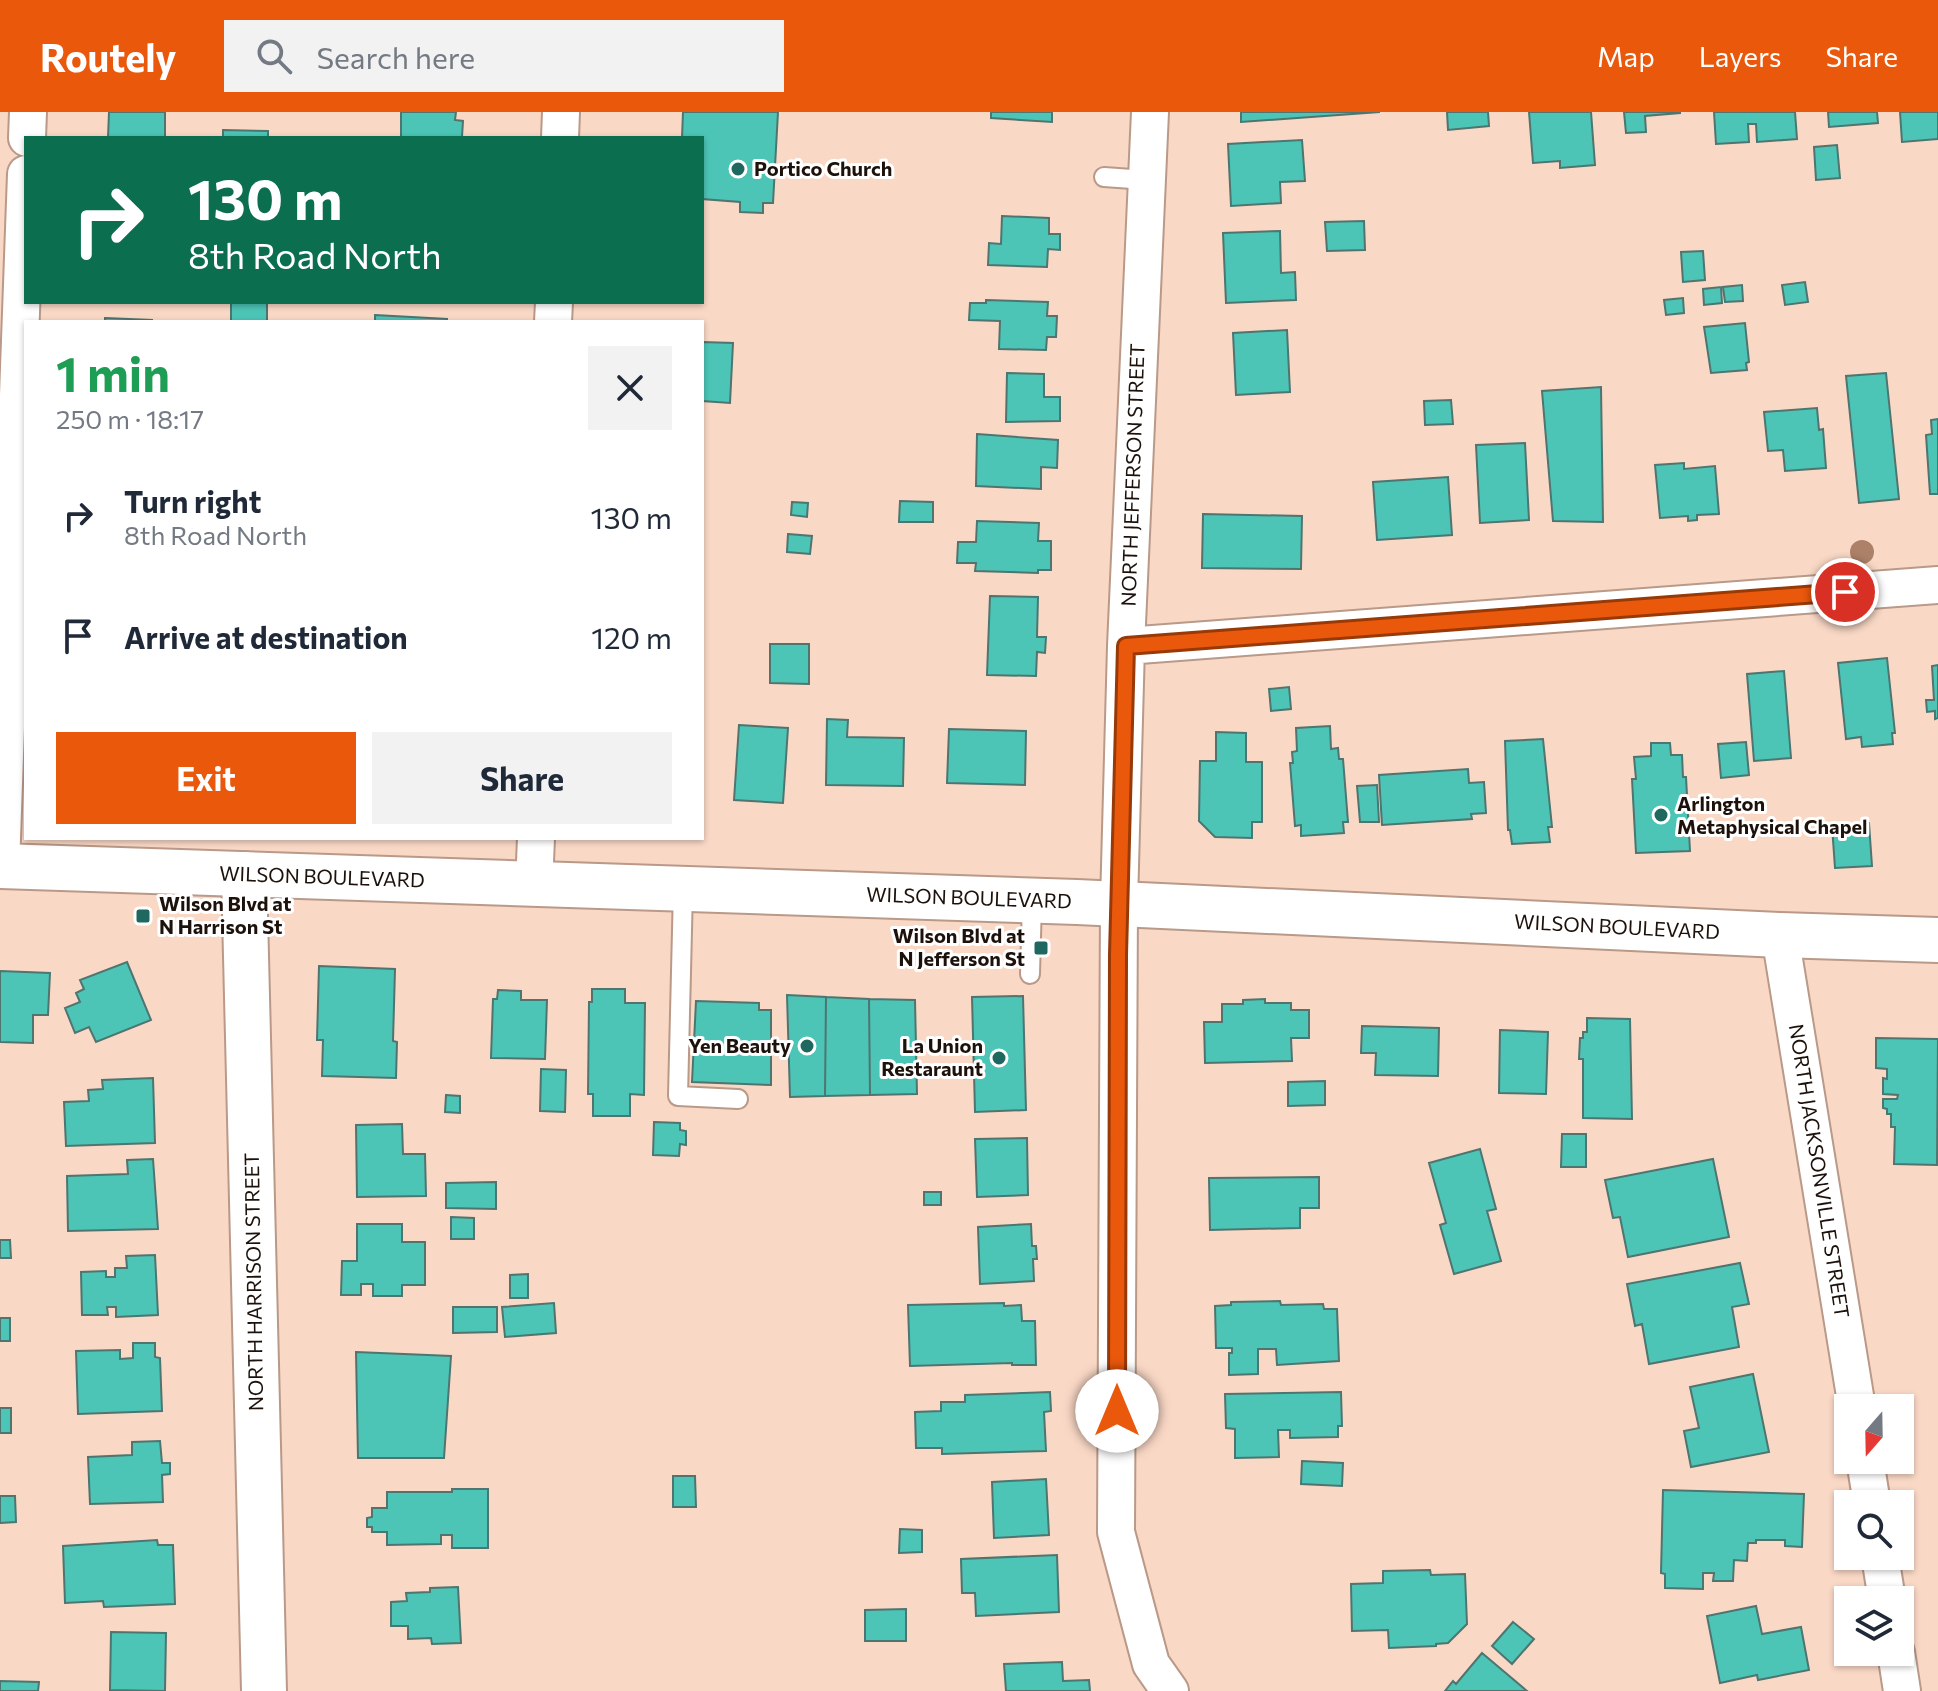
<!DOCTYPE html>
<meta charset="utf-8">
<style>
body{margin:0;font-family:Commissioner,sans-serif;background:#f2f2f3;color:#1f2937;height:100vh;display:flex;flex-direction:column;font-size:30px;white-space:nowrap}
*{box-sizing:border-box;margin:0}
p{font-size:26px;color:#747a83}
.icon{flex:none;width:44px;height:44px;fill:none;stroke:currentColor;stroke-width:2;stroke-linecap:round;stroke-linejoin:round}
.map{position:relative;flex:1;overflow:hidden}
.details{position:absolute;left:24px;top:208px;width:680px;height:520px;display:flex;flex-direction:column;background:#fff;border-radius:0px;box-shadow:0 2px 6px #0004}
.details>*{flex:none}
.top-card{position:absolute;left:24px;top:24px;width:680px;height:168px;border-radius:0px;box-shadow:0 2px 6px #0004;background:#0b6e4f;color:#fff;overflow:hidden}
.needle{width:52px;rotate:200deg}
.tools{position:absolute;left:1834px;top:1282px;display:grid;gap:16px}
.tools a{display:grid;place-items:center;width:80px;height:80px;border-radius:0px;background:#fff;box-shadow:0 2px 6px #0004;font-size:40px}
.pin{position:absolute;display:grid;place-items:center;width:68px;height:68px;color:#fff;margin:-34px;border:4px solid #fff;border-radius:50%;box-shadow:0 2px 8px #0007}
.me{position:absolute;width:88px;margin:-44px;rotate:0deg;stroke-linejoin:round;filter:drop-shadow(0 0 6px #0008)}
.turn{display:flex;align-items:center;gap:28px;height:168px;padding:0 32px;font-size:36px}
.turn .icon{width:104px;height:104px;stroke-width:2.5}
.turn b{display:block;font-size:56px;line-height:68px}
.round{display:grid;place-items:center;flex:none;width:84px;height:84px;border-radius:0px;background:#f2f2f3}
.head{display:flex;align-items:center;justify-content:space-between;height:136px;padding:0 32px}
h1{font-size:48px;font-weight:700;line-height:60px;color:#1e9e55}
.button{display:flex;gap:16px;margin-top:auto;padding:16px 32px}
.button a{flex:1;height:92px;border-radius:0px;background:#ea580c;color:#fff;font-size:32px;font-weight:700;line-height:92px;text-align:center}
.button a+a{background:#f2f2f3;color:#1f2937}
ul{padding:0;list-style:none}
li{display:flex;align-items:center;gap:24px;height:120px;padding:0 32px}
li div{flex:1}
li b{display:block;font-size:30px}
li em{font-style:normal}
header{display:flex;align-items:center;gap:48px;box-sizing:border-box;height:112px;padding:0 40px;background:#ea580c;color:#fff}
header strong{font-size:38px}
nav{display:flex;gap:44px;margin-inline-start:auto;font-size:28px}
.search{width:560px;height:72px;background:#f2f2f3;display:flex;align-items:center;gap:20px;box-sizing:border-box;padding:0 28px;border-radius:0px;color:#747a83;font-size:30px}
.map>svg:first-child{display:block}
.building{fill:#4cc5b7;stroke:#4e756f;stroke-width:2}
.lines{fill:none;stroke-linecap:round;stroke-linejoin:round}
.service-casing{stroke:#b99988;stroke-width:22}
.minor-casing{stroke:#b99988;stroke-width:40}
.tertiary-casing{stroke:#b99988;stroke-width:48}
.secondary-casing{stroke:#b99988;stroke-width:48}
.service{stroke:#fff;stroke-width:18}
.minor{stroke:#fff;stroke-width:36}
.tertiary{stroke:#fff;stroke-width:44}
.secondary{stroke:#fff;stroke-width:44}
.tree{fill:#ac8168}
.route-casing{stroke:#983908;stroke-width:20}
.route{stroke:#ea580c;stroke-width:14}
.poi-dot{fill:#1f6860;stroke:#fff;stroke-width:3}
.labels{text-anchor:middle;stroke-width:6;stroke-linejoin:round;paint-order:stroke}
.poi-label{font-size:20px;font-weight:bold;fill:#1d120b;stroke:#fff;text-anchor:start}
.street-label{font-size:20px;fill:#1d120b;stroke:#fff}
</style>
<header>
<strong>Routely</strong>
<div class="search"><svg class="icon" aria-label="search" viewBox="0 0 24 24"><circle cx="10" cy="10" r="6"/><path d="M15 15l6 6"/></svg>Search here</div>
<nav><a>Map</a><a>Layers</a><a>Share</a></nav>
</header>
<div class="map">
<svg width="1938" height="1579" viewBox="0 0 1938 1579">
<rect width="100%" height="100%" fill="#fad8c6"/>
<path class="building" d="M109,0H165V26H108Z
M401,0H456L455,8L463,9L462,25L401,26Z
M683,0H778L773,91H763V101L740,100V90L702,87V26H682Z
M991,0H1052V10L991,6Z
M1241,0H1380L1241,10Z
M1447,0H1488L1489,14L1448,18Z
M1529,0H1591L1595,53L1560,56V49L1533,51Z
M1624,0H1680V1L1645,4L1646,20L1626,21Z
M1714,0H1795L1797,27L1757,30L1756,12H1748L1749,30L1716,32Z
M1828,0H1877L1878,11L1829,15Z
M1900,0H1938V27L1902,30Z
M223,18L268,19V26H223Z
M1302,28L1305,69L1280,70L1281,91L1231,94L1228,32Z
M1837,33L1840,66L1816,68L1814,35Z
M1002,104L1049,106V122H1060V138L1048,137L1047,155L988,153L989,131L1001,132Z
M1364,109L1365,138L1327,139L1325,110Z
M1280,119L1281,161L1295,160L1296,188L1226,191L1223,121Z
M1703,139L1705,168L1683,170L1681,140Z
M1805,170L1808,190L1785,193L1782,173Z
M1742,173L1743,189L1725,190L1723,175Z
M1721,175L1722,191L1704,193L1703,177Z
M1683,186L1684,201L1666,203L1664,188Z
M986,188L1048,190L1047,204H1057L1056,225H1047L1046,238L999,237L1000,209L969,208L970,191H986Z
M231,190H267V210H231Z
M375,203L447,207V210H375Z
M105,206L152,208V210H105Z
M1745,211L1749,250L1746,251L1747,258L1711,261L1704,215Z
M1287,218L1290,280L1236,283L1233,221Z
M702,230L733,231L730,291L702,289Z
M1007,261L1044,262V285H1060V309L1006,310Z
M1886,261L1899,387L1859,391L1846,264Z
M1601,275L1603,410L1553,409L1542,279Z
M1451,288L1453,312L1425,313L1424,289Z
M1817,296L1819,318L1823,317L1826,356L1785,359L1783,338L1768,339L1764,300Z
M1938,307V382H1930L1926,323L1932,322L1931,308Z
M977,322L1058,328L1057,356L1041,355V377L976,374Z
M1525,331L1529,408L1480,411L1476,333Z
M1684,351V357L1715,354L1719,402L1697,403V408L1688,409V404L1660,406L1655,353Z
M1448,365L1452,423L1377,428L1373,370Z
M900,389L933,390V410H899Z
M792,390L808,391L807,405L791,403Z
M1203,402L1302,404L1301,457L1202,456Z
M977,409L1039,411L1038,429H1051V458H1038V461L975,459L976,451H957L958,430H976Z
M788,422L812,424L810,442L787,440Z
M990,484L1038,485L1037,525H1046L1045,541L1037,540L1036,564L987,563Z
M770,532H809V572L770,571Z
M1887,546L1895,621H1892L1893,632L1862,635L1861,625L1846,627L1838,551Z
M1938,553V606L1935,607V599L1927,600L1926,588H1934L1932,554Z
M1784,559L1791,646L1754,649L1747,562Z
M1289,575L1291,597L1271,599L1269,577Z
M827,607L848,608L847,625L904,626L903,674L826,673Z
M739,613L788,616L783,691L734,688Z
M1330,614L1331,637L1338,636L1339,647H1343L1348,710H1343L1344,721L1301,724V713L1295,714L1290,651H1293L1292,640L1297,639L1296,616Z
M949,617L1026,619L1025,673L947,671Z
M1216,620L1246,621V650H1262V710H1252V726L1215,725L1199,709L1200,649H1216Z
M1543,627L1552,715H1548L1550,730L1512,732L1510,718H1508L1505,629Z
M1746,630L1749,663L1721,666L1718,632Z
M1651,631H1670L1671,643H1682L1683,665H1686L1690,739L1636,741L1632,667H1636L1634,645L1651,644Z
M1468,657L1469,671L1484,670L1486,701L1471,702L1472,707L1382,713L1379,663Z
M1377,673L1379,710H1360L1357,674Z
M1869,711L1872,754L1835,756L1832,714Z
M127,850L151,908L96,930L89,915L75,921L65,896L80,890L76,881L84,877L80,868Z
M319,854L395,857L393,929L397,930L396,966L322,964L323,928H317Z
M0,859L50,861L48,903H33V931L0,930Z
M592,877H625V891H645L644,983L630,982V1004H593V982H588L589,890H592Z
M498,878L521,879V888H547L545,947L491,946L493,887H497Z
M787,883L826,885L825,984L790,985Z
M1023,884L1026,998L975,1000L972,885Z
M826,885L869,887L870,983L825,984Z
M869,887L915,888L917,982L870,983Z
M1265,887V891H1291V898H1309V926H1291L1292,949L1205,951L1204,910H1222V892H1243V888Z
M696,889L759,891V898H771V973L692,970Z
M1587,906L1630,907L1632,1007L1583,1006V947H1579L1580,926H1583V920H1587Z
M1362,914L1439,916L1438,964L1375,963L1376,941H1361Z
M1500,918L1548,920L1546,982L1499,981Z
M1876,926L1938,927L1937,1053L1894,1052L1895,1015H1891V1002H1887V997L1883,996V987H1897L1898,983L1883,982V966L1887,967V957L1876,956Z
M541,957L566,958L565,1000L540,999Z
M153,966L155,1031L66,1034L64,990L89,989L88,978L103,977L102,968Z
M1325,969V993L1288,994V970Z
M446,983L460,984V1001L445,1000Z
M654,1010L680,1011V1018L686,1019V1033L680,1032L679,1044L653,1043Z
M402,1012L403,1042H425L426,1084L357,1085L356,1013Z
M1562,1022H1586V1055H1561Z
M1027,1026L1028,1083L977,1085L975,1027Z
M1480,1037L1496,1097L1487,1099L1501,1149L1454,1162L1440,1113L1446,1111L1429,1051Z
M153,1047L158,1117L68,1119L67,1064L128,1062L127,1048Z
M1713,1047L1729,1125L1628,1145L1620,1105L1613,1106L1605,1068Z
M1319,1065V1096H1300V1116L1210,1118L1209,1066Z
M496,1070V1097L446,1096V1071Z
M924,1080H941V1093H924Z
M451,1105L474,1106V1127H451Z
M357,1112H402V1130H425V1173H402V1184H373V1172H361V1183H341L342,1149H357Z
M1031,1112L1032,1134H1036L1037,1147H1033L1034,1169L980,1172L978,1115Z
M0,1128H10L11,1146H0Z
M155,1143L158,1203L116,1205V1195H107L108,1203H82L81,1160L106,1159V1165H115V1156H127L126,1144Z
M1740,1151L1749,1192L1732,1195L1739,1235L1649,1252L1642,1212L1635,1214L1627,1172Z
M528,1162V1186H510V1163Z
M1280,1189L1281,1193L1323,1192L1324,1197H1337L1339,1249L1277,1253L1276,1237H1258V1262L1229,1263V1241H1232V1236H1216L1215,1194L1231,1193V1190Z
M554,1191L556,1221L505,1225L502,1195Z
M1004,1191V1194L1021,1193L1022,1209H1035L1036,1253H1012V1251L910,1254L908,1193Z
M453,1195H497V1220L453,1221Z
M0,1206H10V1229H0Z
M133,1231H155V1245L160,1246L162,1299L78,1302L76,1239L120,1238V1247L133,1246Z
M356,1240L451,1244L444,1346H358Z
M1753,1262L1769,1340L1691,1355L1684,1319L1699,1316L1690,1275Z
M1050,1280L1051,1299L1044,1300L1046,1339L942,1342V1336H916L915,1300L941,1299V1290H965V1283Z
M1341,1280L1342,1314H1338V1325L1290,1326V1318H1278L1279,1345L1235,1346V1317L1226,1316L1225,1282Z
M0,1296H11V1321H0Z
M160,1329L162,1351H170V1362L162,1363L163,1390L90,1392L88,1345L132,1343V1330Z
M1302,1349L1343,1351L1342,1374L1301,1372Z
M673,1364H695L696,1395H673Z
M1046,1367L1049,1423L994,1426L992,1370Z
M452,1377H488V1436H452V1423H441V1432L387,1433V1420H372V1415H367V1406L372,1405V1396H387V1380H452Z
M1663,1378L1804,1382L1802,1435L1785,1434V1428H1756V1431H1748L1747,1449L1734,1448L1733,1469H1713L1714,1461H1703V1477L1665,1476V1462L1661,1461Z
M0,1384H15L16,1410L0,1411Z
M900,1417L922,1418V1440L899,1441Z
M157,1428L158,1433H173L175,1492L104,1495L103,1489L65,1491L63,1434Z
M1057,1443L1059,1500L976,1504L975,1481H962L961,1447Z
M1430,1458L1431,1463L1465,1462L1467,1512L1448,1531L1436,1532V1534L1389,1536L1388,1518L1352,1519L1351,1472L1383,1471V1459Z
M458,1475L461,1531L432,1532L431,1526L408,1527V1514H391V1490L407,1489L406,1481L430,1480V1476Z
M1756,1494L1762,1522L1801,1515L1809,1558L1758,1568L1757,1563L1720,1571L1707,1504Z
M906,1497V1529H865V1498Z
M1513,1510L1534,1527L1512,1552L1492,1534Z
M111,1520L166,1521L165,1579L110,1578Z
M1482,1541L1527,1579H1445L1453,1569L1456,1572Z
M1062,1550L1063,1569L1089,1568L1090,1579H1006L1004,1552Z
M0,1569L39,1570L38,1579H0Z"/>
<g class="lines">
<g class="service-casing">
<path id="service" d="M1104,65L1146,68
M683,777L678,984L738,987
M1030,862L1032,789"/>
</g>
<g class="minor-casing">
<path id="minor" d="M1150,0L1126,534L1119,791L1116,1420L1151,1552L1170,1579
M27,26L28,0
M560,26L561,0
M553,210L554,190
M1126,534L1938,473
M1,754L26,62
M534,773L536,726
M1780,823L1857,1296
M1865,1348L1872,1392
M1880,1444L1887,1488
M1896,1540L1902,1579"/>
</g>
<g class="tertiary-casing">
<path id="tertiary" d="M244,762L264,1579"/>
</g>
<g class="secondary-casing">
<path id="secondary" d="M0,754L1077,790L1780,823L1938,828"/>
</g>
<use href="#service" class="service"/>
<use href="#minor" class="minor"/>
<use href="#tertiary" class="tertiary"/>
<use href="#secondary" class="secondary"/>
</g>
<circle class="tree" cx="1862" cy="440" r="12"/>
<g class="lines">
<g class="route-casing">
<path id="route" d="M1117,1299L1118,843L1126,534L1845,480"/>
</g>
<use href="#route" class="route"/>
</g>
<g class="poi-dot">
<circle cx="738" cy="57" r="8"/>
<circle cx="1661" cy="703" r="8"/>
<rect x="135" y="796" width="16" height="16" rx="4"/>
<rect x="1033" y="828" width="16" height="16" rx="4"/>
<circle cx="807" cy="934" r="8"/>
<circle cx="999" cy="946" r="8"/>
</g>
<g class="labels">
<g class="poi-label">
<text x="754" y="64">Portico Church</text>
<text x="1677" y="699">Arlington<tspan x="1677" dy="23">Metaphysical Chapel</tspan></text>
<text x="159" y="799">Wilson Blvd at<tspan x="159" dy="23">N Harrison St</tspan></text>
<text x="1025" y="831" text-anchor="end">Wilson Blvd at<tspan x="1025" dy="23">N Jefferson St</tspan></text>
<text x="791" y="941" text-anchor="end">Yen Beauty</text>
<text x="983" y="941" text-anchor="end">La Union<tspan x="983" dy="23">Restaraunt</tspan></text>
</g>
<g class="street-label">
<text transform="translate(1133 363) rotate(-88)" y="7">NORTH JEFFERSON STREET</text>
<text transform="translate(322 765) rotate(2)" y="7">WILSON BOULEVARD</text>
<text transform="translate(969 786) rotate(2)" y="7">WILSON BOULEVARD</text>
<text transform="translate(1617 815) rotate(3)" y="7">WILSON BOULEVARD</text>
<text transform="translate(1819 1059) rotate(81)" y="7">NORTH JACKSONVILLE STREET</text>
<text transform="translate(254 1170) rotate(-91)" y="7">NORTH HARRISON STREET</text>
</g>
</g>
</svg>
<div class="tools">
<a><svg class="needle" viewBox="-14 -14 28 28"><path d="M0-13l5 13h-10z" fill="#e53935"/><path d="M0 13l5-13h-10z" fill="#747a83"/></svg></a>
<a><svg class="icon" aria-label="search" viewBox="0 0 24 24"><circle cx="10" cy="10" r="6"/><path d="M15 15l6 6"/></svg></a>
<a><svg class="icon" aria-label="layers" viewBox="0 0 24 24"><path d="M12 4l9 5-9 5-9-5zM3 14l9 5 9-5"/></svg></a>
</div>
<div class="pin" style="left:1845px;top:480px;background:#d93025"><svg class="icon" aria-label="arrive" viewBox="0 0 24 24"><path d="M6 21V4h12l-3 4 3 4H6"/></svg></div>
<svg class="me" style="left:1117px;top:1299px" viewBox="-20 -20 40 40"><circle r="19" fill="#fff"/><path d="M0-13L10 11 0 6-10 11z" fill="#ea580c"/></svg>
<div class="top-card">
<div class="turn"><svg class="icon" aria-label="right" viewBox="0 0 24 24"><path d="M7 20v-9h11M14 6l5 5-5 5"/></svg><div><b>130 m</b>8th Road North</div></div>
</div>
<section class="details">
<div class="head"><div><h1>1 min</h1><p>250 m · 18:17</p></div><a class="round"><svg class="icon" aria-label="close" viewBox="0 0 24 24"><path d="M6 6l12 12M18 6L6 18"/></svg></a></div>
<ul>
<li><svg class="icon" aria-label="right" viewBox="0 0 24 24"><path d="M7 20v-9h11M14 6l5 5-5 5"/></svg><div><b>Turn right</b><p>8th Road North</p></div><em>130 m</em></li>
<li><svg class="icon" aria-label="arrive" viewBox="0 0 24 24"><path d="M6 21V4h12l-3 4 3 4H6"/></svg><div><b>Arrive at destination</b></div><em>120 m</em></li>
</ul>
<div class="button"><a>Exit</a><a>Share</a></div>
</section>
</div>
